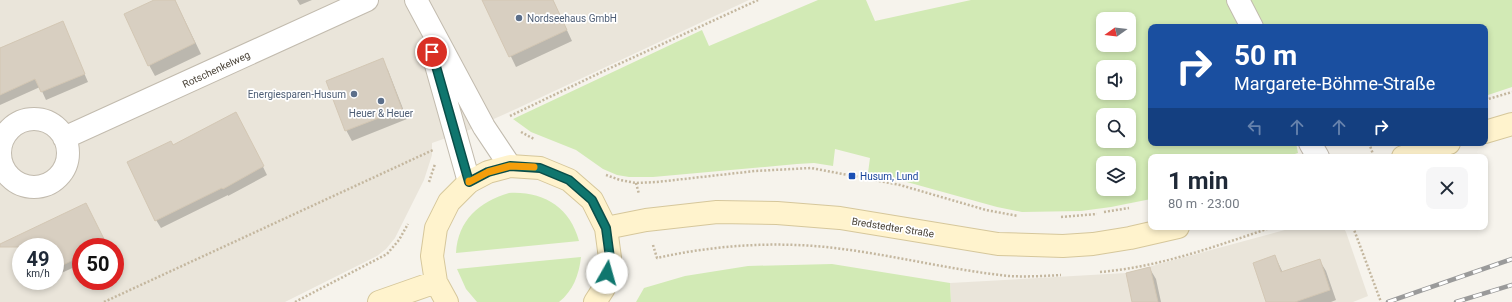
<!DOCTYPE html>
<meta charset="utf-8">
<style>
body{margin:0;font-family:Roboto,sans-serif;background:#f6f6f7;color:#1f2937;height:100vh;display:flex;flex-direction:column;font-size:15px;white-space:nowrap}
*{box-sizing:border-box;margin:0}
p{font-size:13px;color:#747a83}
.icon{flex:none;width:22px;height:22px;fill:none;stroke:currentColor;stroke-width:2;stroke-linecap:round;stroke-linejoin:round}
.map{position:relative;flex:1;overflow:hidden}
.side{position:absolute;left:1148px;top:154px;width:340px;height:76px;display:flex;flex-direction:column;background:#fff;border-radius:8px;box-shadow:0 2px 6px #0003}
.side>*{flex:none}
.top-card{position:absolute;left:1148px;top:24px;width:340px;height:122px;border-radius:8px;box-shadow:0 2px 6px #0003;background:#1a4fa0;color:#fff;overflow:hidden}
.needle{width:26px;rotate:256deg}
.buttons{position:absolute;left:1096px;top:12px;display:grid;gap:8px}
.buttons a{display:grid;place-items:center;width:40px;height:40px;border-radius:8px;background:#fff;box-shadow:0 2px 6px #0003;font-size:20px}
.speed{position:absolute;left:12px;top:238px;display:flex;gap:8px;font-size:20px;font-weight:700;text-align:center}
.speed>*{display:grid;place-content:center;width:52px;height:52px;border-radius:50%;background:#fff;box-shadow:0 2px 6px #0003;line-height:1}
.speed small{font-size:10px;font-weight:400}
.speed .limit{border:6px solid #d22;background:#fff;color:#111}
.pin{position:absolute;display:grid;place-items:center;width:34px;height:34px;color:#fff;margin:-17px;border:2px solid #fff;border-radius:50%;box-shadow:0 1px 4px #0007}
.me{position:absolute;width:44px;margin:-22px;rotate:7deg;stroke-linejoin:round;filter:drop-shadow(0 0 3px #0008)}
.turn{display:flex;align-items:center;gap:14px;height:84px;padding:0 20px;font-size:18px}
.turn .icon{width:52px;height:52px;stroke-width:2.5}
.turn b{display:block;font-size:28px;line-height:34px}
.lanes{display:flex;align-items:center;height:38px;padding:0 20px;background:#0003;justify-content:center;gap:20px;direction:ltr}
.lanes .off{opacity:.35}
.round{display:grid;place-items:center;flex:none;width:42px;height:42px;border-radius:8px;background:#f6f6f7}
.summary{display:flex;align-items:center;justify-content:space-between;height:68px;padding:0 20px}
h1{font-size:24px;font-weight:700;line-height:30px}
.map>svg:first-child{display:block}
.residential{fill:#eae5da;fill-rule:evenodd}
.green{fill:#d2eab5;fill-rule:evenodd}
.shadow{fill:#0003}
.building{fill:#d8cfc1;stroke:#d3c7b4}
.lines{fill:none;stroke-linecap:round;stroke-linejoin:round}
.minor-casing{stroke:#c2bbae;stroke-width:24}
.secondary-casing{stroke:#d6c79b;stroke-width:24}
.path{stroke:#c4b79f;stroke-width:2.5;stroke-dasharray:2 2;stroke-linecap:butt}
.minor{stroke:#fff;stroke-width:22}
.secondary{stroke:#fff3cd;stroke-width:22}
.rail-casing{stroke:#9a9a9a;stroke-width:4.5}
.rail{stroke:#fff;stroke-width:3;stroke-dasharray:9;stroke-linecap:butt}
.route-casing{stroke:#0a4d48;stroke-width:10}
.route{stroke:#0f766e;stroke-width:7}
.slow{stroke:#f59e0b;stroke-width:7}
.service-dot{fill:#5c6f8a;stroke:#fff;stroke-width:1.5}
.transit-dot{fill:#1a4fb4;stroke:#fff;stroke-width:1.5}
.labels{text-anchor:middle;stroke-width:3.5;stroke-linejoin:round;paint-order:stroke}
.service-label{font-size:10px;fill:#4e5e75;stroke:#fff;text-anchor:start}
.street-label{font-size:10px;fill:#4b4439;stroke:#fff}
.transit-label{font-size:10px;fill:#164399;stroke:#fff;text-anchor:start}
</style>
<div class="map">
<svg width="1512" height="302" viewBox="0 0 1512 302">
<rect width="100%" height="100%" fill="#f6f3ec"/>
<path class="residential" d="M0,0H749L516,109L469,130L432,143V155L424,180L395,238L386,249L377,256L285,302H0ZM21,247H55V281H21ZM81,247H115V281H81Z
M1296,227H1343L1346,232L1368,296L1353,302H951L950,283L1126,273Z"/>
<path class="green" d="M818,0H866L875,21L971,0H1229L1243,27H1151V143H1296L1298,153L1285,157H1151V199L1111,207L1081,211L1022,212L997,207L896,179L868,173L870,158L835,149L833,166L814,163L797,164L653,177H629L617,175L603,169L576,150L531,132L513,119L702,30L709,46ZM1103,19H1129V45H1103ZM1103,67H1129V93H1103ZM1103,115H1129V141H1103ZM1103,163H1129V189H1103Z
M1250,0H1512V87L1485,96V27H1263Z
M509,193C543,191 570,207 579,241L456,253C458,220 479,202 509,193Z
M581,257C579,275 573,291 559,302H477L466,289L457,269Z
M832,264L950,283L951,302H636L644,288L685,276L748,266Z"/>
<path class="shadow" d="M156,0H175L201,54L155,76L149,65Z
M297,0H312L300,5Z
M491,0H553L572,41L516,67L485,3Z
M62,22L88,82L46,100L40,87L0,105V48Z
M382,60L388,70L407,119L352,141L346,130Z
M241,122L267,175L228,196V195L161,228L156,220L173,146Z
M86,205L107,247H81V264L55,276V247H34L27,232Z
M1275,256L1283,273L1320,261L1326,271L1336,300L1331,302H1267Z
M1150,269L1156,279L1161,302H1134Z"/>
<path class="building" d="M154,0H175L195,43L148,66L124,14Z
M482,0H553L567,30L509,57Z
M63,21L85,74L41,92L35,79L0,95V48Z
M383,58L402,109L345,131L326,81Z
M236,112L264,166L223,189L222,188L155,221L127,162L171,141L173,145Z
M86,203L108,247H81V256L55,269V247H0V244Z
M1275,255L1281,272L1320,259L1330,290L1295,302H1266L1253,263Z
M1150,267L1158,302H1132L1126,273Z"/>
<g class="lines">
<g class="minor-casing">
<path id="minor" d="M416,0L484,127L510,166
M1238,0L1252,27
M431,47L469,182
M0 153a34 34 0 1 1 68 0a34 34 0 1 1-68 0Z
M64,138L367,0
M1310,143L1318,157"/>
</g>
<g class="secondary-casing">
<path id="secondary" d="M1485,132L1512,124
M1403,157L1449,143
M606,228L646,220L717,212L777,213L840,218L998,244L1063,246L1093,244L1130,238L1178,227
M379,302L436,282
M447,302L436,282L432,256L436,228L449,202L469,182L488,172L510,166L540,168L569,180L592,200L606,228L610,258L604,288L595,302"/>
</g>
<path class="path" d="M1485,100L1512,92
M510,116L606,70L758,0
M521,132L534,139
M1369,143L1374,157
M0,168L3,166
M606,175L620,180L636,183L657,182L755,171L811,168L900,185L986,210L1018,216
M429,182L435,164
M636,183L639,194
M1104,212L1129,208
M1061,217L1097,214
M1353,227L1381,302
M653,245L657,258C714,245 776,241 835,248C893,255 951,270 1009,276C1026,277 1044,276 1061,275
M1100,272C1160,267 1216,246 1273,227
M104,302L433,150
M295,302L387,254L399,240L408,224"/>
<use href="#minor" class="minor"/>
<use href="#secondary" class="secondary"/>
<g class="rail-casing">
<path id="rail" d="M1388,302L1512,259
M1456,302L1512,285"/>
</g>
<use href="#rail" class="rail"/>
</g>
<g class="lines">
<g class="route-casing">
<path id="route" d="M432,52L469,182L488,172L510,166L540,168L569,180L592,200L606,228L610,258L607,273"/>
</g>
<use href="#route" class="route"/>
<path class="slow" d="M469,181V182L488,172L510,166L534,167"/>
</g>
<g class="service-dot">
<circle cx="519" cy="18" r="4"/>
<circle cx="354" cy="94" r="4"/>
<circle cx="381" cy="101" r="4"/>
</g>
<rect class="transit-dot" x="848" y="172" width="8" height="8" rx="2"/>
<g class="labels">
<g class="service-label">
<text x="527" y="22">Nordseehaus GmbH</text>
<text x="346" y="98" text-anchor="end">Energiesparen-Husum</text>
<text x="381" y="117" text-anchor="middle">Heuer &amp; Heuer</text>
</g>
<g class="street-label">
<text transform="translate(216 69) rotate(-25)" y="4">Rotschenkelweg</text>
<text transform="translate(893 227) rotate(9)" y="4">Bredstedter Straße</text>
</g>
<g class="transit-label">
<text x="860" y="180">Husum, Lund</text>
</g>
</g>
</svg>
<div class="buttons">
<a><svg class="needle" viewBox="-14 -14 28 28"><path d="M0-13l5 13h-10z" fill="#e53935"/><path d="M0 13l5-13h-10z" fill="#747a83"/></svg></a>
<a><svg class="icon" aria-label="sound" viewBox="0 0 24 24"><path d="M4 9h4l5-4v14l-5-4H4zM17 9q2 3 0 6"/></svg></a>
<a><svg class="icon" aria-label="search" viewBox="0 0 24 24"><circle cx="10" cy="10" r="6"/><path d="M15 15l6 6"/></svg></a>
<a><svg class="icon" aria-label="layers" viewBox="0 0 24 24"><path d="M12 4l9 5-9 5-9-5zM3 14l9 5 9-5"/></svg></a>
</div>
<div class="speed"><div>49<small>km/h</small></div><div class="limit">50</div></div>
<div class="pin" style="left:432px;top:52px;background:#d93025"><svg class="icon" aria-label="arrive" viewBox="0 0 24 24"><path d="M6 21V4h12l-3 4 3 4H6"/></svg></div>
<svg class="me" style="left:607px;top:273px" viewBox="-20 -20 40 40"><circle r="19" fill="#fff"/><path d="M0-13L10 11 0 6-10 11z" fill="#0f766e"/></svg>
<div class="top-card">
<div class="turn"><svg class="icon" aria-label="right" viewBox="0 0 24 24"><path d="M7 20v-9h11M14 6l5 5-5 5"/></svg><div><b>50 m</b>Margarete-Böhme-Straße</div></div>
<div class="lanes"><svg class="icon off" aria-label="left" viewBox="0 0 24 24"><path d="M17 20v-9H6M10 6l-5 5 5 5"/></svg><svg class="icon off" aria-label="ahead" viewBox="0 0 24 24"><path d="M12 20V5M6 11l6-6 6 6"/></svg><svg class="icon off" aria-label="ahead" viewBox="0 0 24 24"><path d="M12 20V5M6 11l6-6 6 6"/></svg><svg class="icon" aria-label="right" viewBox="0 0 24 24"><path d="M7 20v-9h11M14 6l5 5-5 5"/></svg></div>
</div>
<section class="side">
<div class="summary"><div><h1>1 min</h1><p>80 m · 23:00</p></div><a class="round"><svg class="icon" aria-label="close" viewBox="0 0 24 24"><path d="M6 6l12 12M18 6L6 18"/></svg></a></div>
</section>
</div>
